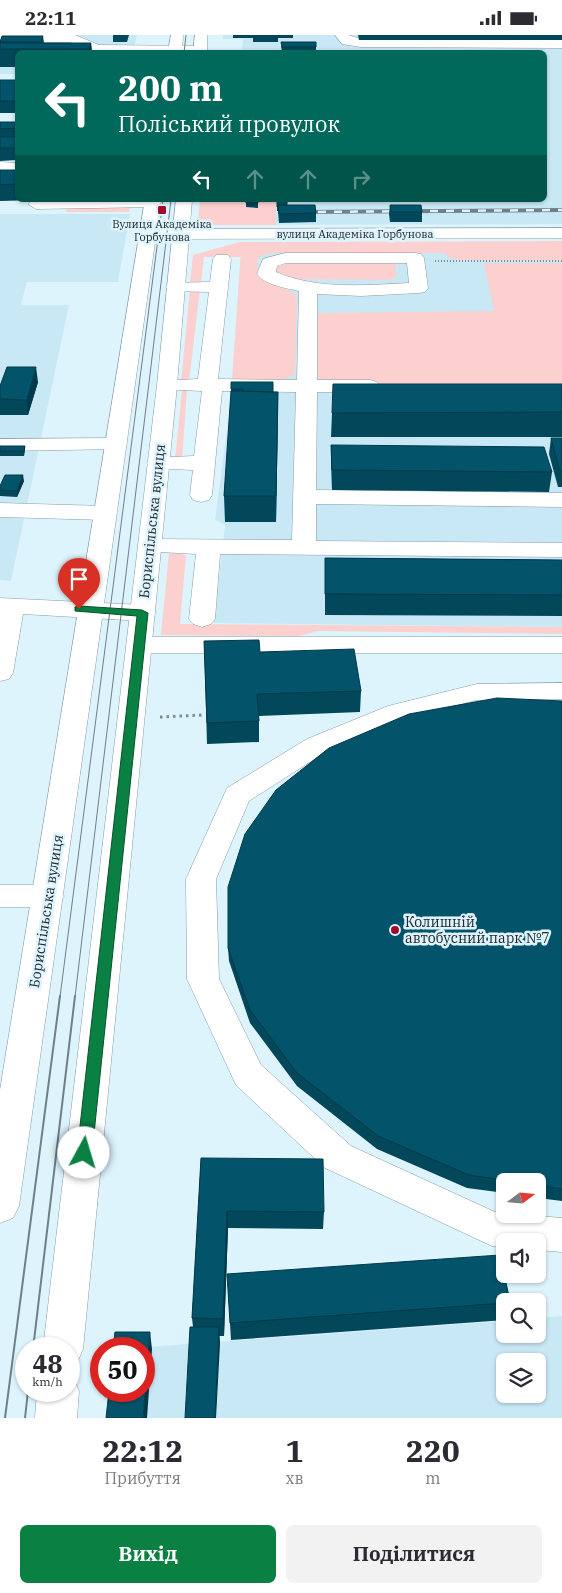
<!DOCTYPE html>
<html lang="uk">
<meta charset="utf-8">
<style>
body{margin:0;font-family:"IBM Plex Serif",serif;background:#f2f2f3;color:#2b2b33;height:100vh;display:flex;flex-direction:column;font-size:19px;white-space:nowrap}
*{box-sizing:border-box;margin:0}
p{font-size:16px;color:#7c7c81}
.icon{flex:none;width:28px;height:28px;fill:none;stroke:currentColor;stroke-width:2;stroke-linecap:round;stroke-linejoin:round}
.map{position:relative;height:1383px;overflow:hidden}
.panel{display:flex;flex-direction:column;background:#fff;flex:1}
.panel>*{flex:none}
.banner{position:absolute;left:15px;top:15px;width:532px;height:152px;border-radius:8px;box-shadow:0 1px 4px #0004;background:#00695c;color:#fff;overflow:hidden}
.needle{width:32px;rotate:74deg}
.tools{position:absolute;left:496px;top:1138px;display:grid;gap:10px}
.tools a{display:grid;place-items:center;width:50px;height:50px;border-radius:8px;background:#fff;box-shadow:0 1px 4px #0004;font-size:25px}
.speed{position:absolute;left:15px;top:1302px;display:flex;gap:10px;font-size:25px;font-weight:700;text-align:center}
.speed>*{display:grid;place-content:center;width:65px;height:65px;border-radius:50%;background:#fff;box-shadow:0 1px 4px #0004;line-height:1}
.speed small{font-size:12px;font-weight:400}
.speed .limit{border:8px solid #d22;background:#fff;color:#111}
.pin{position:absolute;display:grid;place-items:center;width:42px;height:42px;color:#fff;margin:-51px -21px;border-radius:50% 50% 50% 0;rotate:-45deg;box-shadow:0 0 5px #0007}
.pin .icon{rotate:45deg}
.me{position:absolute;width:55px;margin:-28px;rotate:6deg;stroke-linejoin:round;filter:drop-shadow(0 0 4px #0008)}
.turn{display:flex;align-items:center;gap:18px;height:105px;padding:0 20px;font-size:22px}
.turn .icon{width:65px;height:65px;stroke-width:2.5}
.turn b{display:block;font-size:35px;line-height:42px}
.lanes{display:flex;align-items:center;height:48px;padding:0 20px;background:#0003;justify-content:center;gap:25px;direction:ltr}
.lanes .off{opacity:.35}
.eta{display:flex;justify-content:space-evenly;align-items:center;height:85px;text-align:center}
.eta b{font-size:30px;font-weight:700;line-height:35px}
.button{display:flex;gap:10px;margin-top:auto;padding:10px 20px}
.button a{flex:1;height:58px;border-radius:8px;background:#0b8043;color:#fff;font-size:20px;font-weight:700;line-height:58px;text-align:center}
.button a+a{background:#f2f2f3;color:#2b2b33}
.status{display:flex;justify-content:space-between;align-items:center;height:35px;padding:0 25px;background:#fff;direction:ltr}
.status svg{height:14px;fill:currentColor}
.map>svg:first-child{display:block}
.built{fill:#c9e8f5;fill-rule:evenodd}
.green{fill:#fcd0cf}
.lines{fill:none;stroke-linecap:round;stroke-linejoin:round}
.minor-casing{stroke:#889da6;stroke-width:1}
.major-casing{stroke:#889da6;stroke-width:1}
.path-far1{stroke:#7c8b92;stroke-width:2;stroke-dasharray:1 2;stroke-linecap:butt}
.path{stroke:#7c8b92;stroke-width:3;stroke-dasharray:2.5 4;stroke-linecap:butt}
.minor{fill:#fff;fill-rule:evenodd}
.major{fill:#fff;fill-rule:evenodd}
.tram-far1{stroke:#717f86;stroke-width:1}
.tram{stroke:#717f86;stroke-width:2}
.rail-casing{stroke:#717f86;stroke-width:4}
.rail{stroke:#ddf4fd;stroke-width:2.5;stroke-dasharray:8;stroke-linecap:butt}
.wall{fill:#03475b}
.shaded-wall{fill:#023a4a}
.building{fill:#03536a;stroke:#023a4a}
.route{fill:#0b8043;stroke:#07532c}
.poi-dot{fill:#a4082b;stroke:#ddf4fd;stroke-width:2}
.labels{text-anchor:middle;stroke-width:5;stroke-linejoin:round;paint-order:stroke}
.far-poi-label{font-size:11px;fill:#21292d;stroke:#ddf4fd}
.far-street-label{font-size:11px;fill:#21292d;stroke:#ddf4fd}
.street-label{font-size:14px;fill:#21292d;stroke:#ddf4fd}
.poi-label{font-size:14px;fill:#21292d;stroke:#ddf4fd;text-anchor:start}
</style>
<div class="status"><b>22:11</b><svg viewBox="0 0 49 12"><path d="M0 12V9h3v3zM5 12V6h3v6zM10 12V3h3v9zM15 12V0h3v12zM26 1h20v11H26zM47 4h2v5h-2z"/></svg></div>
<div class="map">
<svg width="562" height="1383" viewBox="0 0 562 1383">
<rect width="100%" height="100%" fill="#ddf4fd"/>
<path class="built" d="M0,0H137L133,17L18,18L17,39H0Z
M223,0H562V189L204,190L198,188L200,165H545V18L242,17L243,4H223Z
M0,179H130L118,247H27L21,270H69L11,546L0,545Z
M562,211V592L214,588L225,490L215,485L231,365L241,214Z
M562,1281V1383H110L144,1356V1314H119L505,1286V1299H538V1283ZM505,1326H538V1359H505Z"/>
<path class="green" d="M68,165H132L129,177H66Z
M200,165H276V190H204L198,188Z
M562,206V225H458L447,222L446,218H273L261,221L257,225L259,243L293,257L297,263L295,339C278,351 251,345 232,345L241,218L240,222H204L201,248H190L193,220L239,207Z
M289,226H390L395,228L397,242L388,245L283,244L275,237L276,233Z
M484,228H562V351L335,349L322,346L314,339L315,281L317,278L494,276Z
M190,254H200L189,347H181Z
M182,355H187L182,424L175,425Z
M169,518H180L186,521L180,589L562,592V599L318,596L299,601L161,600Z"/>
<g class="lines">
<g class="minor-casing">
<path id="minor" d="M0,0H75L99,10L200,11L207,15L205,18H95L70,7H0Z
M335,0H348L361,4L562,5V13L361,12L342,9Z
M0,127L18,128V138L0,137Z
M160,165L159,170L153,172L36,174L28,169L32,165Z
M562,193V203L149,204L143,203L140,199L143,195L149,194Z
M285,218H415L421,219L424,223L428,253L425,257L419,258L361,261L317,259V345H370L377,347L380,351L377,355L370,357H317L316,455L562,458V472L316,469V506L562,508V522L220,519L215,584L211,589L202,592L193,589L189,584L196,519L142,516L138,511L142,506L150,504L292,505L296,357L222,356L212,460L209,465L201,467L193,465L190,460L193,435L150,433L147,428L150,423L194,421L202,356L160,354L157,350L160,346L198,344L209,257L169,256L166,252L169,248L210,247L213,224L216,220H228L231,224L218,344L297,345L299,256C286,253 265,250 257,239L263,224ZM286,228H407L409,248C364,250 318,255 276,237L277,231Z
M116,403L124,404L127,409L124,414L0,416V404Z
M0,468L105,471L113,473L116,478L113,483L105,485L0,482Z
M0,563L143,570L152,573L156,578L152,583L143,586L23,579L13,638L9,644L0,646Z
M139,602H562V618H139L130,615L126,610L130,605Z
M562,648V664L477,665L407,683L327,716L249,766L216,844L219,944L261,1030L351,1111L495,1177L562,1183V1217L538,1215V1206H505V1212L492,1211L325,1133L236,1050L187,944L186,844L227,753L307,704L388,671L477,649Z
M0,850H48L59,853L64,861L59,869L48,872H0Z"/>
</g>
<g class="major-casing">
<path id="major" d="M171,0H183L182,18H168Z
M195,0H207V18H193Z
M145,165H161L19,1171L13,1183L0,1188V1055Z
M176,165H192L177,350L83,1314L77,1328L69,1331V1314H43L157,350Z
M69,1340L73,1342L79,1356L77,1383H35L37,1356H69Z"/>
</g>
<path class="path-far1" d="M435,226H562"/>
<path class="path" d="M160,682L202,680"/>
<use href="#minor" class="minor"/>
<use href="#major" class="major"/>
<path class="tram-far1" d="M184,18L186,0
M60,962L163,165
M75,962L171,165"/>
<path class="tram" d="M33,1314L75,961
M5,1383L60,961
M25,1383L28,1356"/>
<g class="rail-casing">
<path id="rail" d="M302,177L562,175"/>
</g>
<use href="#rail" class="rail"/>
</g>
<path class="wall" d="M101,0H129L127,7H113V0Z
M233,0H293V3H278V7H253V3H233Z
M358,0H562V5H359Z
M43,1L44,8H91L92,18H18V32H0V6Z
M316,7V16H282L281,11Z
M0,45H18V78H0Z
M0,87H18L17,125L0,126Z
M0,135H18V165H37L0,166Z
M246,165H258V173L246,172Z
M277,165L287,170L316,178V187L279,188L278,176H277Z
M390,170L422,177V187H390L389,179Z
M38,347L28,380H0V351Z
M231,347L273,357H278L276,487H225L224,461L231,365Z
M562,349V402H331L332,378Z
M551,403H562V452H558L549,419Z
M331,410L552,437L549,457L332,455L331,429Z
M0,411H25V416L24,421H0Z
M24,446L17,462L0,461V451Z
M325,523L562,525V581L325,580Z
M204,606L260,617L361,656L360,677L259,681V707L207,709Z
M562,666V1166L538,1163V1146H505V1158L467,1153L377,1114L297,1051L250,988L229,926L228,913Z
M201,1123L324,1177L323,1194L228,1193L224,1301H219L220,1309L193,1292L192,1283Z
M227,1239L505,1266V1285L231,1305Z"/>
<path class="shaded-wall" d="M91,8L92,18H89V14Z
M18,106V124L17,125L16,113Z
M36,332L38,347L28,380L27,365Z
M278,357V381L276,487V461Z
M23,440L24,446L17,462V456Z
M227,1176L228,1193L224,1301L223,1284Z
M219,1292L220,1309L216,1383H215Z
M150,1297L152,1314L147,1383H143Z"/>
<path class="building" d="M2,1H43L41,7H0Z
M281,7H316V12H282Z
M0,8H91L89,14H0Z
M0,45H18V66H0Z
M0,87H18V93L0,94Z
M0,102H18V106L16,113H0Z
M0,135H18V149L0,150Z
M246,165H258V168H246Z
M277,165H287V170H278V172H277Z
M278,170H315L316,178L279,179Z
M390,170H421L422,177H391Z
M7,332H36L27,365L0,364V351Z
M231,347H273V357L243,356V354H231Z
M333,349H562V377L332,378Z
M231,356L278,357L276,461H224Z
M551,403H562V436H560Z
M331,410L544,412L552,437L332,435Z
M0,411H25L24,416H0Z
M5,440H23L17,456L0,455V451Z
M325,523L562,525V560L325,559Z
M259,605L260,617L354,614L361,656L257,659L259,686L207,688L204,606Z
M497,663L562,666V1154L538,1150V1146H509L469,1140L378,1101L297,1038L250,975L228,913V852L245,799L276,755L329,713L409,679Z
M201,1123L323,1124L324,1177L227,1176L223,1284L192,1283Z
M500,1220L510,1266H505V1268L230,1288L227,1239Z
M190,1292H219L215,1383H185Z
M115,1297H150L143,1383H106L109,1356H144V1314H113Z"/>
<path class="route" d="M79,571L142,575L148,578L92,1118L89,1123L84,1125L79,1123L77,1118L137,581L75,576V572Z"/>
<g class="poi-dot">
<rect x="157" y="170" width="10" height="10" rx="2.5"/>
<circle cx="395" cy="895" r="5"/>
</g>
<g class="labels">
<g class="far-poi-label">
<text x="162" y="193">Вулиця Академіка<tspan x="162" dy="13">Горбунова</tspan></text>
</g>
<g class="far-street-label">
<text x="355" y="203">вулиця Академіка Горбунова</text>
</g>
<g class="street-label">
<text transform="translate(152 486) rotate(-84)" y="5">Бориспільська вулиця</text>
<text transform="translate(46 876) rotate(-81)" y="5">Бориспільська вулиця</text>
</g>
<g class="poi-label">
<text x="405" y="892">Колишній<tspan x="405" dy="16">автобусний парк №7</tspan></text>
</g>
</g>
</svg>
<div class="tools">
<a><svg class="needle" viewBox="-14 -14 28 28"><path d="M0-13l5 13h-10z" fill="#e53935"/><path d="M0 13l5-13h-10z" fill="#7c7c81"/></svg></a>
<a><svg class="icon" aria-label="sound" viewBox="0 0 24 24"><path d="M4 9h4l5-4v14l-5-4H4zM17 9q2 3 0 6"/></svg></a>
<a><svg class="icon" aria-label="search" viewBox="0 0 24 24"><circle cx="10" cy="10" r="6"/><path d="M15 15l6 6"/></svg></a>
<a><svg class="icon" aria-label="layers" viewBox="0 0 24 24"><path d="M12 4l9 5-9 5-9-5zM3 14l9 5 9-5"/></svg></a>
</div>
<div class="speed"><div>48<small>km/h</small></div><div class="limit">50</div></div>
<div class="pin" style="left:79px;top:574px;background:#d93025"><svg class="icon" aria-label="arrive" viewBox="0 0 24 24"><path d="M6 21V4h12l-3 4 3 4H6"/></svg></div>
<svg class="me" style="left:84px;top:1118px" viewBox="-20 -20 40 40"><circle r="19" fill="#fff"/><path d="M0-13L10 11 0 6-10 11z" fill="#0b8043"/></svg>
<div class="banner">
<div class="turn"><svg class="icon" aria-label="left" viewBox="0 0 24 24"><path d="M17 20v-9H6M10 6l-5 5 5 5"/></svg><div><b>200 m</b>Поліський провулок</div></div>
<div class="lanes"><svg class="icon" aria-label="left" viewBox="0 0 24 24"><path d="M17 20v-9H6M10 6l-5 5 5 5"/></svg><svg class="icon off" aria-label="ahead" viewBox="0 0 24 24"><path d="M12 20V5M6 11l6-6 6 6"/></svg><svg class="icon off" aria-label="ahead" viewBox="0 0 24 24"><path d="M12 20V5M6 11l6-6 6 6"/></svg><svg class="icon off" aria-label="right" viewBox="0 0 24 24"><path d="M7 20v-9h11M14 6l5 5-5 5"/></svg></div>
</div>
</div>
<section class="panel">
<div class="eta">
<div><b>22:12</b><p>Прибуття</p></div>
<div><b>1</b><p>хв</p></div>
<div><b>220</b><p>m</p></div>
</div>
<div class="button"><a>Вихід</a><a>Поділитися</a></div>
</section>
